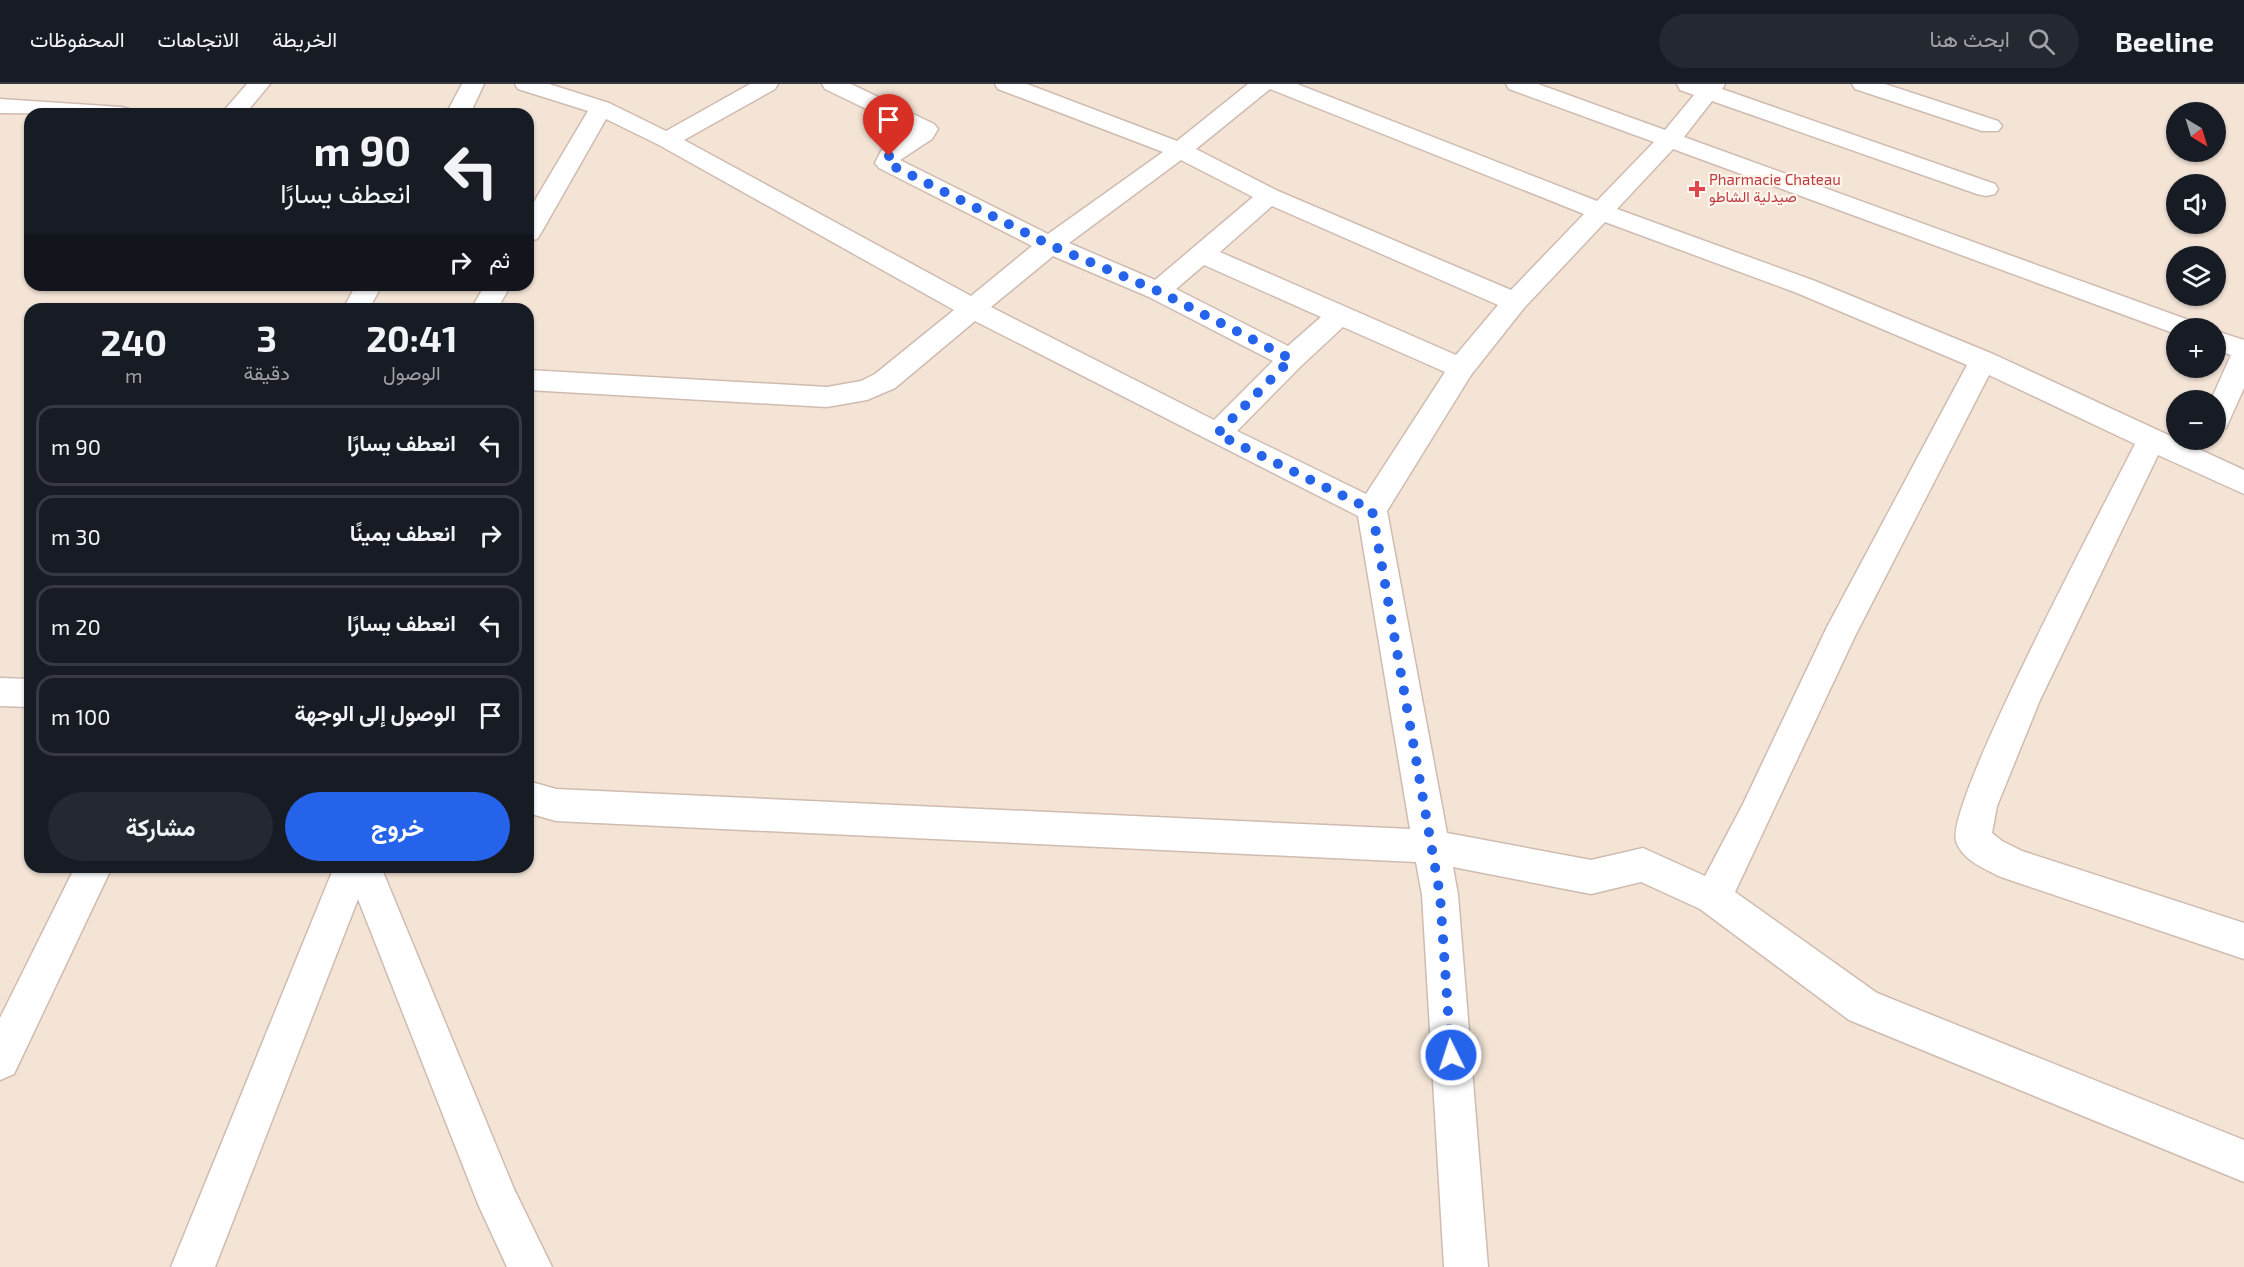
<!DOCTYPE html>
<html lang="ar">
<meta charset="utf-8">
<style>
body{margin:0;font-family:"Exo 2",Vazirmatn,sans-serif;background:#242831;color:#f1f3f6;direction:rtl;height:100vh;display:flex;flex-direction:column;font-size:22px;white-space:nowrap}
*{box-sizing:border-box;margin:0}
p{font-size:20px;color:#9ea1a6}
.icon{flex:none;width:33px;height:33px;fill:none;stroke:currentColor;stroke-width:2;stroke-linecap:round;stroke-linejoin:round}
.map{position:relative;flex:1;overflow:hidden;direction:ltr}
.sheet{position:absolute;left:24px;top:219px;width:510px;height:570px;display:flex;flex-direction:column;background:#171b24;border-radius:18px;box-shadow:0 2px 4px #0004;direction:rtl}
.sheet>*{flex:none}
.guide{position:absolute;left:24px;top:24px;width:510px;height:183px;border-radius:18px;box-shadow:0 2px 4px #0004;direction:rtl;background:#171b24;color:#f1f3f6;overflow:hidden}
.needle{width:39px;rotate:142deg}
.buttons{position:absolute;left:2166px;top:18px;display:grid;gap:12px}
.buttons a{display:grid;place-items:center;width:60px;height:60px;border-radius:50%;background:#171b24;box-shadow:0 2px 4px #0004;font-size:30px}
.pin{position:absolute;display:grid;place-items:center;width:51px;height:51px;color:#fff;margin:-62px -26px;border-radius:50% 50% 50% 0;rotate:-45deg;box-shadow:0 0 6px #0007}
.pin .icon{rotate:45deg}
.me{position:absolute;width:66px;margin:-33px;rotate:356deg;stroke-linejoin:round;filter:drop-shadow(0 0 4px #0008)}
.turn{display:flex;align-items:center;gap:21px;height:126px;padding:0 24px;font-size:27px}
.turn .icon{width:78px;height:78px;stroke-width:2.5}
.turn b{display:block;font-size:42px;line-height:51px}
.then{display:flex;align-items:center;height:57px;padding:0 24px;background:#0003;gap:12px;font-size:22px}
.eta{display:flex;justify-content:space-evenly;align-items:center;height:102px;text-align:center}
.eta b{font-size:36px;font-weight:700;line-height:42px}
.button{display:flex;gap:12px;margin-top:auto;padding:12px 24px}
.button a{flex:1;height:69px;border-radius:36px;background:#2563eb;color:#fff;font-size:24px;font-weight:700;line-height:69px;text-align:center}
.button a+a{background:#242831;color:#f1f3f6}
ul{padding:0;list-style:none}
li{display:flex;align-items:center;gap:18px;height:81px;margin:0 12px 9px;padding:0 12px;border:3px solid #363941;border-radius:18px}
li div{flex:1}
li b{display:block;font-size:22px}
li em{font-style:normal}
header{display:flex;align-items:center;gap:36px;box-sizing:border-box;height:84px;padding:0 30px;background:#171b24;border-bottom:2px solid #363941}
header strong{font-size:28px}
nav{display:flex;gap:33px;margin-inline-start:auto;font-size:21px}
.search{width:420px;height:54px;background:#242831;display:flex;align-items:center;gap:15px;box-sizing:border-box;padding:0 21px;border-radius:33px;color:#9ea1a6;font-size:22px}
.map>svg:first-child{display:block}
.residential{fill:#f3e4d6;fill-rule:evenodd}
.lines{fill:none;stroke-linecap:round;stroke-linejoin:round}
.minor-casing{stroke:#d0bbb0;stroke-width:3}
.minor{fill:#fff;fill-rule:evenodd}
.route{stroke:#2563eb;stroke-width:10;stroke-dasharray:0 18}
.health-dot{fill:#e0444e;stroke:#fff7ee;stroke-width:2}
.labels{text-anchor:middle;stroke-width:4.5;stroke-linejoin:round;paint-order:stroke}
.far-health-label{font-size:15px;fill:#be3a42;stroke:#fff7ee;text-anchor:start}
</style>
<header>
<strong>Beeline</strong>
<div class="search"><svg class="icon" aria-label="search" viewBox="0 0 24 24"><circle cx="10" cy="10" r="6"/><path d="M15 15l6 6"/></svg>ابحث هنا</div>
<nav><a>الخريطة</a><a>الاتجاهات</a><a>المحفوظات</a></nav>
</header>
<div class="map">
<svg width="2244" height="1183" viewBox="0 0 2244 1183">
<rect width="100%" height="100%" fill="#fcf2e7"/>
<path class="residential" d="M0,0H2244V1183H0ZM2176,28H2216V68H2176ZM30,30H528V201H30ZM2176,100H2216V140H2176ZM2176,172H2216V212H2176ZM30,225H528V783H30ZM2176,244H2216V284H2176ZM2176,316H2216V356H2176Z"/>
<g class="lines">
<g class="minor-casing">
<path id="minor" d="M247,0H270L245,30H221Z
M462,0H484L470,30H446Z
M515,0H549L609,19L666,47L750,0H778L775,5L684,56L971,212L1032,162L879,84L875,79L881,67L912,47L825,5L822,0H851L934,40L938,45L932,55L900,76L1048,150L1163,68L998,5L995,0H1027L1177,57L1248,0H1297L1597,117L1654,58L1509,5L1506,0H1538L1665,46L1694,11L1680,6L1677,0H1725L1722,5L1995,100L1998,105L1995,110L1986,112L1977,110L1712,17L1684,53L2194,238L2198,244H2176V250L1673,65L1617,125L1815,197L1993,270L2244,386V410L2158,371L2040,616L1997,722L1992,749L2002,757L2022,767L2244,839V875L2001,793C1985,785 1962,776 1956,757C1945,719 2108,414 2135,360L1989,291L1855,552L1735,808L1877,909L2244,1056V1098L1849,936L1700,825L1641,798L1591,810L1453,783L1458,811L1488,1183H1444L1422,811L1416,778L556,737L528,729V697L556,705L1410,745L1358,432L975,237L895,304L867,316L827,323L528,306V286L827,303L861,297L875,290L954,226L659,61L606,35L541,149L537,155L528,157V128L588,27L518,5ZM1270,5L1584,130L1511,206L1278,107L1196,65ZM1181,76L1253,113L1155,196L1069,159ZM1272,122L1498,221L1456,271L1220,168ZM1605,138L1797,209L1967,281L1827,543L1743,720L1705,792L1643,764L1591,776L1447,749L1387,427L1471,291L1524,224ZM1053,172L1149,213L1273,277L1214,336L991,223ZM1204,181L1321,233L1288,262L1176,205ZM1343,243L1445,288L1366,410L1237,347L1301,282Z
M1852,0H1885L1998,37L2002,42L1998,47H1982L1855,5Z
M0,15L121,23L129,25L133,30L0,29Z
M356,201H382L369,225H343Z
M485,201H511L497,225H471Z
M2216,247L2244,256V304L2226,344L2216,347V316H2211L2231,271L2216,266Z
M0,594L30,595V623L0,622Z
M75,783H112L14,990L0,996V934Z
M334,783H381L514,1105L552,1183H507L478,1120L358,815L215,1183H171Z"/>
</g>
<use href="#minor" class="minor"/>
</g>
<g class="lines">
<path class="route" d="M889,72L886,75L891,81L1050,161L1158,207L1291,275L1217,350L1372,426L1440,811L1451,971"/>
</g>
<path class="health-dot" d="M1694 96h6v6h6v6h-6v6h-6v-6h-6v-6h6z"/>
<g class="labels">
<g class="far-health-label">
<text x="1709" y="101">Pharmacie Chateau<tspan x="1709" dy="17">صيدلية الشاطو</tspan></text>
</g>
</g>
</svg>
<div class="buttons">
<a><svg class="needle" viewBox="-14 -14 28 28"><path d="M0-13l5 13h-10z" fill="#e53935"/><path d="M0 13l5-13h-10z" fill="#9ea1a6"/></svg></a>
<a><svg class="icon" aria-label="sound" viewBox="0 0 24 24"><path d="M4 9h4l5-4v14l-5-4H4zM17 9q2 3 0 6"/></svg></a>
<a><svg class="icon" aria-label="layers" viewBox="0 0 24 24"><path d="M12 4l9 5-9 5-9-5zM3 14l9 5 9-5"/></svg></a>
<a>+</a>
<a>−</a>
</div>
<div class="pin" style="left:889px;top:72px;background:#d93025"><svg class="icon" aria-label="arrive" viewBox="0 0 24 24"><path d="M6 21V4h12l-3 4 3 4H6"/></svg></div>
<svg class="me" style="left:1451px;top:971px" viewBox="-20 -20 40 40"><circle r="17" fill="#2563eb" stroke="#fff" stroke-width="3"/><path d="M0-11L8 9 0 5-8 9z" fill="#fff"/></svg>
<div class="guide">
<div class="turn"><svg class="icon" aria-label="left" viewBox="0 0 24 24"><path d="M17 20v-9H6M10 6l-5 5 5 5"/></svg><div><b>90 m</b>انعطف يسارًا</div></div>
<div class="then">ثم<svg class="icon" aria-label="right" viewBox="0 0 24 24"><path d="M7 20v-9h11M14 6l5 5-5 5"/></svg></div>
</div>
<section class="sheet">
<div class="eta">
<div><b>20:41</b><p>الوصول</p></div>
<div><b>3</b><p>دقيقة</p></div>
<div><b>240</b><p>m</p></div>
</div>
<ul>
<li><svg class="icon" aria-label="left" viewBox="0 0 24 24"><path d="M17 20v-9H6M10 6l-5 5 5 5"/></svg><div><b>انعطف يسارًا</b></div><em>90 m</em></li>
<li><svg class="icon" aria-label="right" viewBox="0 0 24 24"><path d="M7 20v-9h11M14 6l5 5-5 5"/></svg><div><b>انعطف يمينًا</b></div><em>30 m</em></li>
<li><svg class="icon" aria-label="left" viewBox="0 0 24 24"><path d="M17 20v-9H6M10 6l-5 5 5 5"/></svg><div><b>انعطف يسارًا</b></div><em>20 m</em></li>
<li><svg class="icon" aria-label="arrive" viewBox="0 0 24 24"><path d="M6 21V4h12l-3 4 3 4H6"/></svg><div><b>الوصول إلى الوجهة</b></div><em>100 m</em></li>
</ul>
<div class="button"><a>خروج</a><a>مشاركة</a></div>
</section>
</div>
